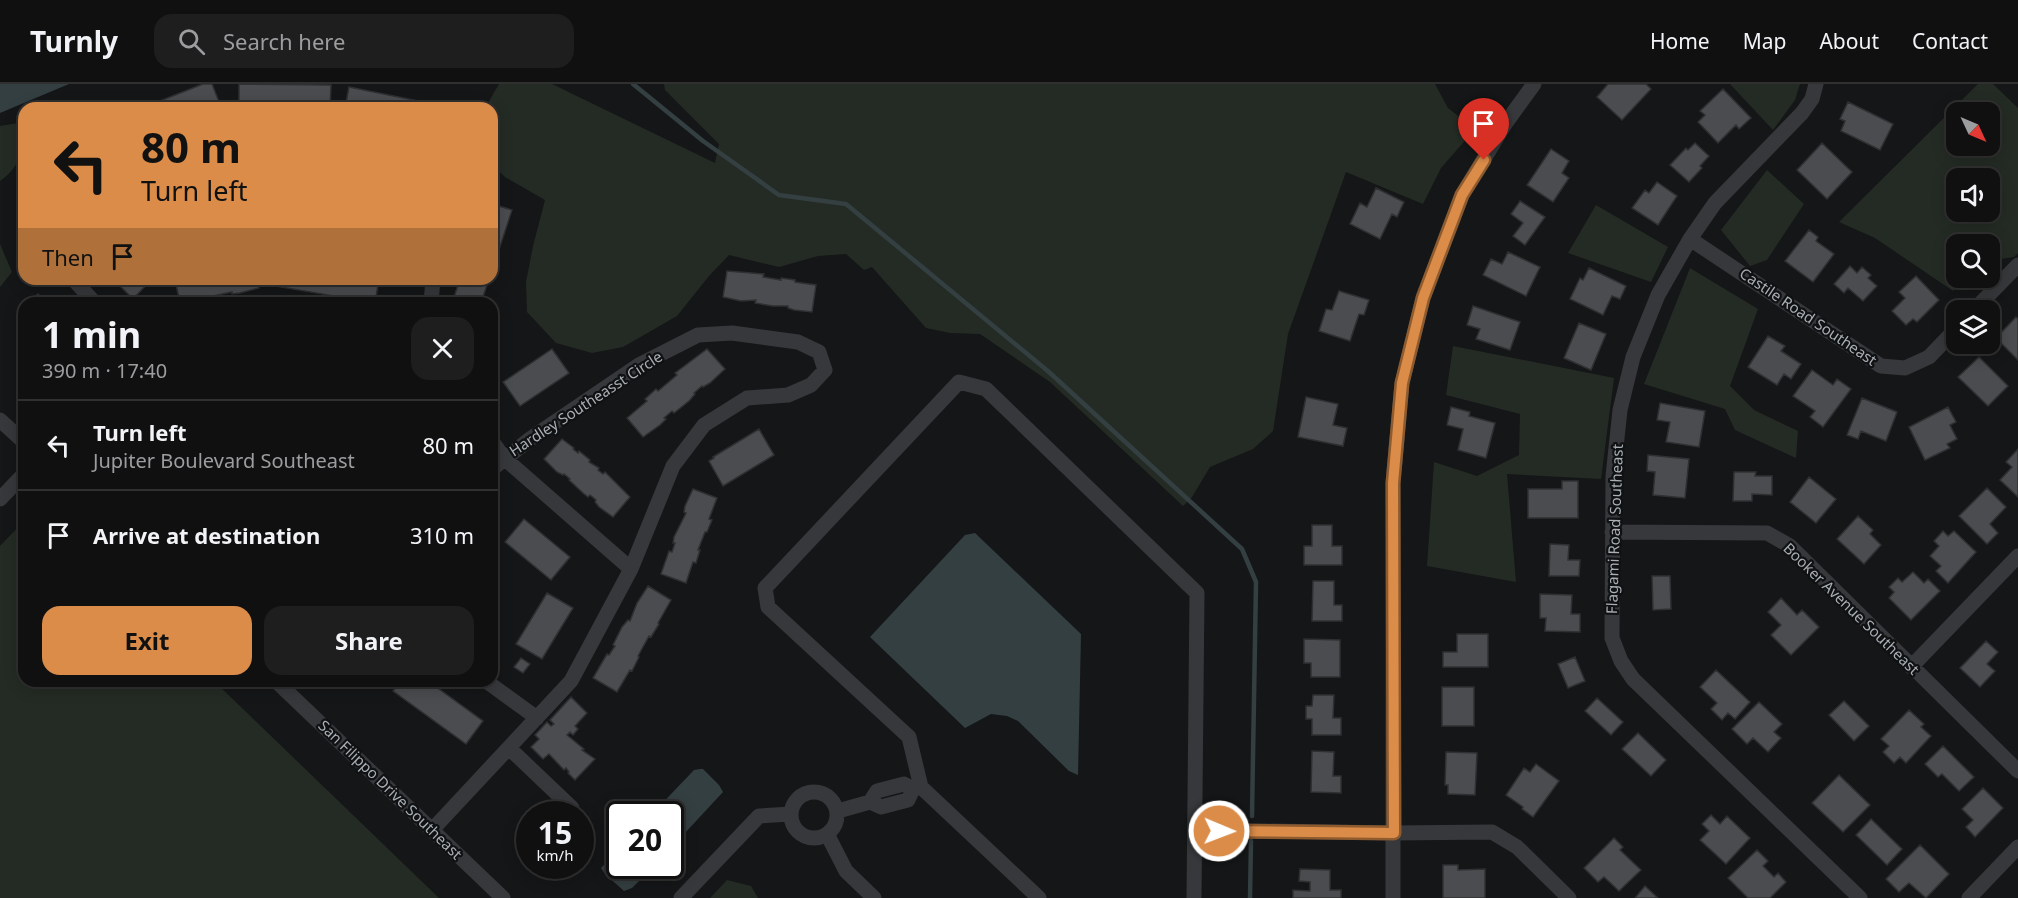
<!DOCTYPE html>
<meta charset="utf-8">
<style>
body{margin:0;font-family:"Noto Sans",sans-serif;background:#1e1e1f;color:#f1f3f6;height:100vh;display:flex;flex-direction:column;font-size:22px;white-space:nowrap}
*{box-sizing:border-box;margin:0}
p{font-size:20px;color:#9c9d9f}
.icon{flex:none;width:33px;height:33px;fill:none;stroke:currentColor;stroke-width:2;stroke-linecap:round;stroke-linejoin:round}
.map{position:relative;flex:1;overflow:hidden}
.side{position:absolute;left:18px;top:213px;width:480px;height:390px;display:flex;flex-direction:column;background:#101011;border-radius:18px;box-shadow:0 3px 15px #0003,0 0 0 2px #303031}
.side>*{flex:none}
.top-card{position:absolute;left:18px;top:18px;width:480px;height:183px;border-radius:18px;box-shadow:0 3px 15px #0003,0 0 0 2px #303031;background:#db8c49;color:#111;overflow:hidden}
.needle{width:39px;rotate:134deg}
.buttons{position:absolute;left:1946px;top:18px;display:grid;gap:12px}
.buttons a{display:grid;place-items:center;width:54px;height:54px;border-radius:12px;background:#101011;box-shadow:0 3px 15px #0003,0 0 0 2px #303031;font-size:30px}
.speed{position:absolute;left:516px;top:717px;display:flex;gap:12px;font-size:30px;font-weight:700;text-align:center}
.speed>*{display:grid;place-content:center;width:78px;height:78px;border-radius:50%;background:#101011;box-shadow:0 3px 15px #0003,0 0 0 2px #303031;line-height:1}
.speed small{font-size:15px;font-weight:400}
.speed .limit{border:3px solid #111;border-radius:9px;background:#fff;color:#111}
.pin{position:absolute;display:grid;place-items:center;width:51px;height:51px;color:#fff;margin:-62px -26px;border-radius:50% 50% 50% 0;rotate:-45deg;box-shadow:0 0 6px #0007}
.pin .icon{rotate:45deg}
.me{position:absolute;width:66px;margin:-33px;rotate:91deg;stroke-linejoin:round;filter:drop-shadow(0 0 4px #0008)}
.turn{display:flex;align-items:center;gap:21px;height:126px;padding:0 24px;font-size:27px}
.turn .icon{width:78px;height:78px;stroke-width:2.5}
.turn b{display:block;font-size:42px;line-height:51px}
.then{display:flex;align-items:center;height:57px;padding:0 24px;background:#0003;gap:12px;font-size:22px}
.round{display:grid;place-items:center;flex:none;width:63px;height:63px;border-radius:18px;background:#1e1e1f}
.headline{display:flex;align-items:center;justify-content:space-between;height:102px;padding:0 24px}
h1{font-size:36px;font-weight:700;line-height:45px}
.action{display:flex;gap:12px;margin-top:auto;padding:12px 24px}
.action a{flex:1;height:69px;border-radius:18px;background:#db8c49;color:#111;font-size:24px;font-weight:700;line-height:69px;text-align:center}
.action a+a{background:#1e1e1f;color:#f1f3f6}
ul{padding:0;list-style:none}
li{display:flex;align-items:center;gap:18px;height:90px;padding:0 24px;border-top:2px solid #303031}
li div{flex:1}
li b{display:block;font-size:22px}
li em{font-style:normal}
header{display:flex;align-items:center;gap:36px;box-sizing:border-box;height:84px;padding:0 30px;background:#101011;border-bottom:2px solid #303031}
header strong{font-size:28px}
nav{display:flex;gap:33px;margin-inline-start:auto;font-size:21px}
.search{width:420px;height:54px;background:#1e1e1f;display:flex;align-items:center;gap:15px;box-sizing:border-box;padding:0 21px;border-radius:18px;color:#9c9d9f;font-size:22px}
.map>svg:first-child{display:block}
.green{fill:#242b24;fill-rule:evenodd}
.water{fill:#343f42}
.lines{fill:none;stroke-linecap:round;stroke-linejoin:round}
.stream{stroke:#343f42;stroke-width:4.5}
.building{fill:#4a4c4f;stroke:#2f3032;stroke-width:1.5}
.minor{stroke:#37383b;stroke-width:15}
.route-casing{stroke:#8e5b2f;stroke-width:15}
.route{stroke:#db8c49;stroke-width:10}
.labels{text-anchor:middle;stroke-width:4.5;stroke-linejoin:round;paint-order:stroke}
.street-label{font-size:15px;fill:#a9afb5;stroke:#101112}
</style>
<header>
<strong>Turnly</strong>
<div class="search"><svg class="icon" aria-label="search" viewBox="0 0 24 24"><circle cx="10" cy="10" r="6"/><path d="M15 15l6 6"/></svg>Search here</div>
<nav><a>Home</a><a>Map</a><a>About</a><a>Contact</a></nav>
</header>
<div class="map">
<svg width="2018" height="814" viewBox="0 0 2018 814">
<rect width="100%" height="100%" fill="#151617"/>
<path class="green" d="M499,0H552L715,79L719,60L665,6L664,0H1435L1448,24L1467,39L1469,52L1441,84L1423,120L1346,88L1288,250L1273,347L1253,365L1210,383L1192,413L1183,422L1050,298L980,250L950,249L926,244L872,183L864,186L846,170L818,172L779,183L729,171L709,192L677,232L623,263L592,269L556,259L527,228L526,198L533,162L545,116L505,93L492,81V24H485Z
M1730,0H1800L1795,16L1773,46Z
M1978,0H1993L2018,24V169L2014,173L1989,177V160H1956V194H1965L1953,207L1875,154L1839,138ZM1956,28H1989V62H1956ZM1956,94H1989V128H1956Z
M24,38C24,63 23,81 0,97V42Z
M1767,86L1804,120L1767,176L1750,182L1721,146Z
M1596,121L1668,163L1651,198L1568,169Z
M0,160L12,188L0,203Z
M1690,184L1758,225L1730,302L1754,326L1798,347L1796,374L1735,346L1725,325L1644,300Z
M1453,262L1614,294L1601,395L1507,390L1516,498L1427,482L1434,378L1477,392L1519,371L1520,330L1446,311Z
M24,437V597H214L439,814H0V462Z
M727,796L751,802L758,814H710Z"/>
<path class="water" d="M0,0H69L0,29Z
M975,449L1081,550L1078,691L1069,687L1018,637L1007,632L991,630L965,644L870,553L965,451Z
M700,685H703L719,701L723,708L671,764L670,730H652L694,686Z
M619,765L620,782H654L632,804L624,807L605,790L601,784Z"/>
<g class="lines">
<path class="stream" d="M633,0L703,57L779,111L846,120L1049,288L1242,465L1256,498L1252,732
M1250,814L1251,757"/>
</g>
<path class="building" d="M203,0H212L221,23L142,24Z
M239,0L331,1L330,24H239Z
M1608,0H1646L1651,5L1622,36L1597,13Z
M349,3L453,24H345Z
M1723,5L1751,34L1739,45L1736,41L1718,59L1698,38L1705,31L1700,27Z
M1848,18L1893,40L1880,66L1841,47L1845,37L1840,35Z
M1695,59L1709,72L1700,82L1702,84L1689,98L1670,81L1686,64L1688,66Z
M1822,59L1852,88L1827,115L1797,86Z
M1551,65L1569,77L1562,89L1569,94L1553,118L1527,101Z
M1657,98L1677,112L1658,141L1632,124L1645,106L1649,109Z
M1376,104L1404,118L1397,133L1392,130L1380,155L1350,140L1360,119L1367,123Z
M1520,117L1545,133L1525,161L1513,152L1523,139L1511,130Z
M492,120L512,126L492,187Z
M1809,146L1818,153L1816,157L1834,170L1813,198L1785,177Z
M1508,168L1540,183L1526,212L1483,191L1491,175L1502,180Z
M1850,182L1857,189L1862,183L1871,191L1868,194L1877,202L1863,217L1848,204L1844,209L1834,200Z
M1589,184L1626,202L1620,215L1612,212L1603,231L1570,215L1580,194L1583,196Z
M727,187L764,190L763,193L781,196V194L795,196V198L816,201L812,228L794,226L788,224V222H773L755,219L756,216L741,217L723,213Z
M1916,192L1939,216L1917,238L1913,235L1906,241L1892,227L1905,214L1899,208Z
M113,195H152L133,215Z
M257,195L259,204L240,209L232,210V208L208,213L209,215L198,219H180L175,196Z
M270,195H379L375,219L269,201Z
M460,195H489L481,219H452Z
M1339,207L1369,216L1364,231L1359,230L1350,257L1319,247L1326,225L1332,226Z
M38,210L47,219H29Z
M1473,222L1520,238L1510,266L1476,255L1480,245L1467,241Z
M2016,233L2018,235V276L1996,254Z
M1579,239L1606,250L1591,286L1564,274Z
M1768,252L1785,262L1781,267L1801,280L1791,295L1784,290L1777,301L1748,283Z
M552,265L569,289L520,322L503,298Z
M707,265L725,285L710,299L703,303L702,302L694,309L695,310L689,317L674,329L672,327L664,334L666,335L660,341L643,353L627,334L647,317L645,315L656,305L658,307L677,291L675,289Z
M1979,273L2008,302L1988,322L1958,293Z
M1812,286L1833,301L1837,295L1851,305L1823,343L1810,333L1815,327L1793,312Z
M1306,313L1338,320L1333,341L1347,344L1343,362L1298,353Z
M1862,314L1897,328L1886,357L1861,347L1858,355L1847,351Z
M1660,319L1705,327L1699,363L1666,358L1670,338L1657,336Z
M1451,323L1470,328L1469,332L1495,339L1486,374L1458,366L1463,345L1447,341Z
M1948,323L1956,338L1950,341L1957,355L1947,360L1950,364L1925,376L1909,343Z
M759,345L774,371L723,402L709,377L714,374L713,373Z
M562,355L574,364L573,365L578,369L579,367L590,376L589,378L599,384L598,386L603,390L605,388L630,413L613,433L599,423L595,418L596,416L590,411L588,413L583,409L569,396L570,395L564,390L563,391L557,388L544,375Z
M2018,365V413L2000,396L2012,383L2006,378Z
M1648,371L1689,375L1685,414L1653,411L1655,388L1647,387Z
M1734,388H1756L1755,392H1772V411L1752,410V417H1733Z
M1809,393L1836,415L1816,439L1790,418Z
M1562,397H1578V434H1528V405H1562Z
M1987,404L2006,423L1990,440L1998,449L1987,460L1959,432Z
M693,405L717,414L709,435L712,436L707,448H705L698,466H700L696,479L693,478L686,499L661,490L669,467L672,468L675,459H673L674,453L686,429L684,428L685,422Z
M1858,432L1873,446L1870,450L1881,461L1864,480L1837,455Z
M524,435L570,473L551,496L505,458Z
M1312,441H1332V462H1342V481H1304V462H1312Z
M1943,447L1948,452L1954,447L1976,468L1948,499L1936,487L1941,482L1930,472L1939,462L1934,457Z
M1550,460L1569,461L1568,476H1580L1579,492H1549Z
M1913,488L1924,499L1928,495L1940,507L1911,536L1889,514L1894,508L1889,503L1898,494L1902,498Z
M1652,492H1670L1671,525L1653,526Z
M1313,497H1334V521H1342V537H1312Z
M648,502L671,516L658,539L659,540L651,553L649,552L638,572L639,573L632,587L630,586L617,608L593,594L607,570L609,571L615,562L613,561L622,543L628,536L630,537L637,519Z
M547,509L573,524L542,575L516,560Z
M1540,510L1572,511L1571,530H1580V548L1545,547L1546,534H1540Z
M1781,514L1797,531L1802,526L1819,543L1791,571L1771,551L1781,541L1768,528Z
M1457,550H1488V583H1443V568H1457Z
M1304,555L1340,556V593H1311V579H1304Z
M1986,557L1998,568L1987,580L1995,587L1980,603L1960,584Z
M1575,573L1585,597L1568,604L1558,580Z
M521,574L530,580L523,589L514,583Z
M1716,586L1750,618L1735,635L1728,629L1722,636L1711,625L1717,619L1700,603Z
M400,597H428L483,637L466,660L393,607Z
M1442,603H1474V642H1442Z
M1313,611H1334L1333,634H1341V651H1312V635H1306V622H1312Z
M571,613L587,629L575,642L578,645L573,651L570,648L567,651L584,665L582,666L595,675L575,696L568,689L569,688L566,684L564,686L549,670L543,675L531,663L539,655L535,651L547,638L551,642L554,640L550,636Z
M1597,614L1623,638L1611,651L1585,627Z
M1844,617L1869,642L1854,657L1829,631Z
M1759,618L1782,640L1774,648L1781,654L1768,668L1753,654L1747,660L1732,645Z
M1909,626L1924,640L1921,643L1931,652L1906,679L1900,673L1894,679L1883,668L1889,662L1881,655Z
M1638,649L1666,676L1651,692L1622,665Z
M1943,662L1974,693L1959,707L1942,690L1938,693L1925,680Z
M1312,667L1334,668L1333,692H1341V709L1311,708Z
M1446,668L1477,669L1475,711L1448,710V701H1445Z
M1536,680L1559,697L1533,733L1522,725L1523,723L1506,711L1524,684L1530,688Z
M1839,691L1870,721L1843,748L1812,719Z
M1983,704L2003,724L1975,753L1966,743L1973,736L1962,725Z
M1711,731L1720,740L1727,732L1750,754L1726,780L1700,756L1709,747L1702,740Z
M1871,735L1902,765L1887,781L1856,751Z
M1614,754L1623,763L1620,766L1641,786L1619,807L1604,793L1598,798L1584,784Z
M1920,761L1949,790L1926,814L1909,799L1899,808L1886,795Z
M1757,766L1768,777L1763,782L1774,793L1778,789L1786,798L1770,814H1748L1728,794Z
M1443,781H1458V786L1485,785V814H1443Z
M1300,785L1330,786V806H1341V814H1293V806L1310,807V798L1299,797Z
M1645,802L1658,814H1635Z"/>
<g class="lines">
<path class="minor" d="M1816,0L1812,15L1802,29L1715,119L1690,155L1658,211L1633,273L1620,326L1613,392L1612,554L1621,577L1633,595L1860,814
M1690,155L1881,282L1905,284L1929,273L1956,245
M73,195L95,219
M431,219L433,195
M1974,226L2018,181
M0,336L24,358
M492,357L504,374L631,485
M0,415L24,390
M1612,448L1767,449L1790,462L2018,687
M1911,583L2018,472
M276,597L503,814
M486,597L537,634
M509,664L572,724
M791 731a23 23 0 1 1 46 0a23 23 0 1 1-46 0Z
M870,718L877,707L904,700L913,705L921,703
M838,727L870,718L881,723L908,716L913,705
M432,746L571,597L631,485L673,382L704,341L747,314L788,311L811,301L825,286L819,268L798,258L732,249L698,251L639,281L530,355L492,385
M1196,746L1394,749L1492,748L1517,763L1569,814
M827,750L846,787L874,814
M681,814L759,732L791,730
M1039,814L921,703L909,653L768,523L765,504L959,298L986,305L1197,509L1194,814
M1393,814V399L1402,299L1423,214L1462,111L1505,40L1534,0
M1969,814L2018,763"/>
</g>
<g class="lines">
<g class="route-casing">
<path id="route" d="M1219,747L1394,749L1393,399L1402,299L1423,214L1462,111L1484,76"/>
</g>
<use href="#route" class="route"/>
</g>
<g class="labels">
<g class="street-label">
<text transform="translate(1808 233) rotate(34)" y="5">Castile Road Southeast</text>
<text transform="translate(586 320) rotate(-33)" y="5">Hardley Southeasst Circle</text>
<text transform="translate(1615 445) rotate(-88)" y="5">Flagami Road Southeast</text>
<text transform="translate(1851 525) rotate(44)" y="5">Booker Avenue Southeast</text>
<text transform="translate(390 706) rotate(44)" y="5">San Filippo Drive Southeast</text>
</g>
</g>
</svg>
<div class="buttons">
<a><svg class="needle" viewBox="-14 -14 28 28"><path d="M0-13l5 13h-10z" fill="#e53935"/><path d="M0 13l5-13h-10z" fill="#9c9d9f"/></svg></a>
<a><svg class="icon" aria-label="sound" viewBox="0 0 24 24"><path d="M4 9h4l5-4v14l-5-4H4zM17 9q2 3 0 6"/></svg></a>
<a><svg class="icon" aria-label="search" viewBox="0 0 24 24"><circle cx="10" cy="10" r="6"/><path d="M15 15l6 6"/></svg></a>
<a><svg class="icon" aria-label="layers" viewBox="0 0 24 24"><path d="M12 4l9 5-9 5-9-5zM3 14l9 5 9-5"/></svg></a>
</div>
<div class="speed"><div>15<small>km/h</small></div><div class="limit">20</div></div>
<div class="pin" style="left:1484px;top:76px;background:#d93025"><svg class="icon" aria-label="arrive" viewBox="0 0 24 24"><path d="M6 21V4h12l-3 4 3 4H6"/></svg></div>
<svg class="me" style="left:1219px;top:747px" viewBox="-20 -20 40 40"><circle r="17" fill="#db8c49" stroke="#fff" stroke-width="3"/><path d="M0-11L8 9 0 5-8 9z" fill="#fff"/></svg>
<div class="top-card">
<div class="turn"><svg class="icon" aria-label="left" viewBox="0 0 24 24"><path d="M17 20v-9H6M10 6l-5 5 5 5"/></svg><div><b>80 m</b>Turn left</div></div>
<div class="then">Then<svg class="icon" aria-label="arrive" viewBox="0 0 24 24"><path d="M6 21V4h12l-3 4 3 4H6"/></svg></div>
</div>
<section class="side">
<div class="headline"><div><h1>1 min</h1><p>390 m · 17:40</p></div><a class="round"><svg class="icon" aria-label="close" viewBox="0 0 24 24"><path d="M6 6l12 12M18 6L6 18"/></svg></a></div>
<ul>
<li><svg class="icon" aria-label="left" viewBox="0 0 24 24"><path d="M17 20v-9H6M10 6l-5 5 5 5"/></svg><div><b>Turn left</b><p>Jupiter Boulevard Southeast</p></div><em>80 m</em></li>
<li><svg class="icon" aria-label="arrive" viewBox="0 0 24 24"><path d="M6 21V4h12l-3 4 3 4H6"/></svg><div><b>Arrive at destination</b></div><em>310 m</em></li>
</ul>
<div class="action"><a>Exit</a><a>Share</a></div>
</section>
</div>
